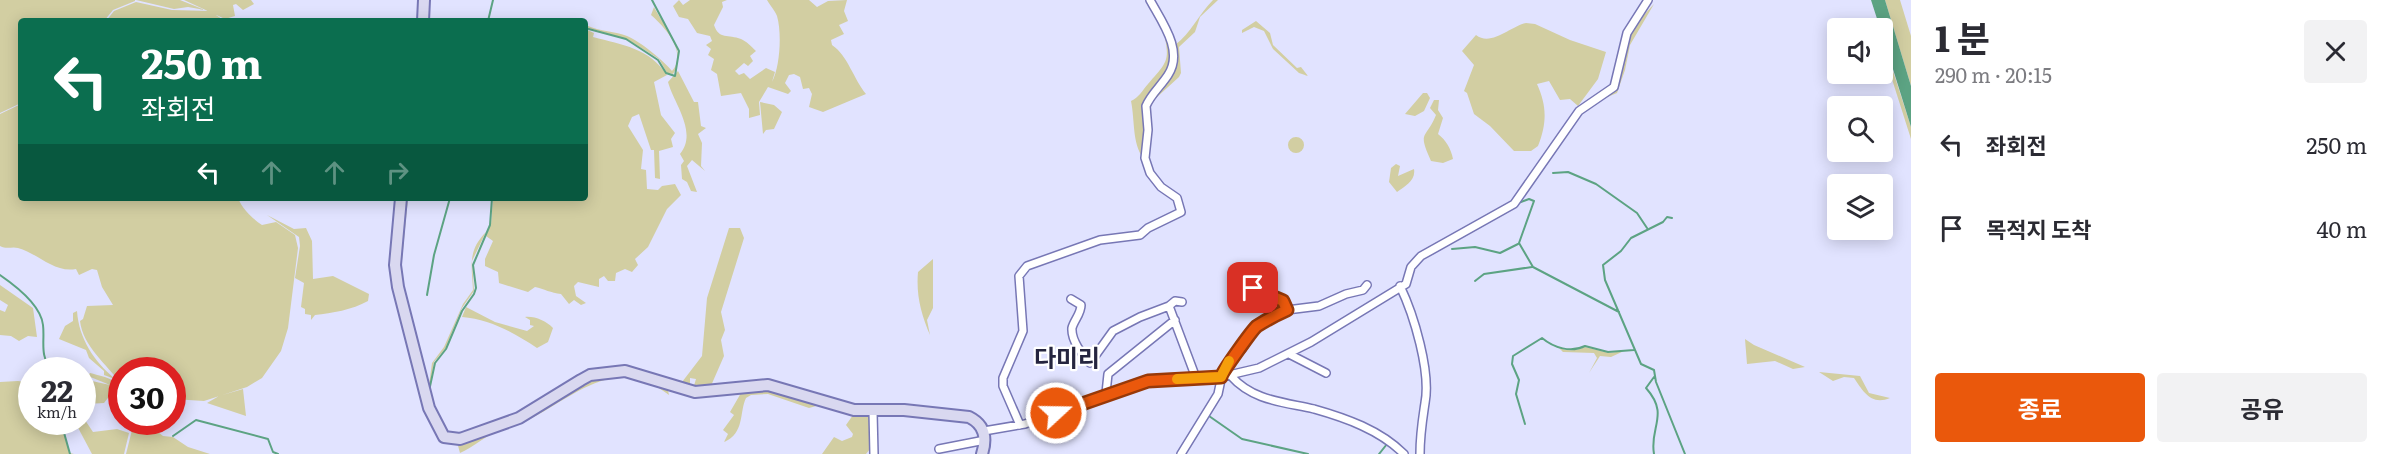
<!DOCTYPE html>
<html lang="ko">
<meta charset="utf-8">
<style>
body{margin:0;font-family:Literata,"Noto Sans KR",serif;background:#f2f2f3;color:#2b2b33;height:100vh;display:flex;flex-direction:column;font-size:22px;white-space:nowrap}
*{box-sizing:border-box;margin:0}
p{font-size:20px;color:#7c7c81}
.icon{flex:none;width:33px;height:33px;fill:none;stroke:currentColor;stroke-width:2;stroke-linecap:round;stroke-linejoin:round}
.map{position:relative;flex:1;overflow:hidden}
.drawer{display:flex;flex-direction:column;background:#fff;width:480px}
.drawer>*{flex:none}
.banner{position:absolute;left:18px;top:18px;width:570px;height:183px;border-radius:6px;box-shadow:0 3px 15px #0003;background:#0b6e4f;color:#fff;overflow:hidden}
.tools{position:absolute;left:1827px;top:18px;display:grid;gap:12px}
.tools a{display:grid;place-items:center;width:66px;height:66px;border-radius:6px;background:#fff;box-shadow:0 3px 15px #0003;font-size:30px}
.speed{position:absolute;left:18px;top:357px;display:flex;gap:12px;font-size:30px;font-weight:700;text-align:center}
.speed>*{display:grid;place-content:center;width:78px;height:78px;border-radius:50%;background:#fff;box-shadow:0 3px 15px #0003;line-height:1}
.speed small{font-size:15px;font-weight:400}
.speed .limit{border:9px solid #d22;background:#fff;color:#111}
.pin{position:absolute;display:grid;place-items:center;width:51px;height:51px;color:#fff;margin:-26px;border-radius:12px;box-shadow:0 3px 9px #0006}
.me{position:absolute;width:66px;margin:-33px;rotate:69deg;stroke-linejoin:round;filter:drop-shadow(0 0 4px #0008)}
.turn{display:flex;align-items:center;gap:21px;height:126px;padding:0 24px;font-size:27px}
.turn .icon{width:78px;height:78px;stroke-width:2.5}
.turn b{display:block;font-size:42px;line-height:51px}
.lanes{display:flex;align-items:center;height:57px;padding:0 24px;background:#0003;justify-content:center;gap:30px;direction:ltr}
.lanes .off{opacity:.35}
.round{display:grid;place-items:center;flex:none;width:63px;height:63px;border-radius:6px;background:#f2f2f3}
.overview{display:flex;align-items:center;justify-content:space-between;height:102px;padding:0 24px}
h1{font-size:36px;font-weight:700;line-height:45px}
.button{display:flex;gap:12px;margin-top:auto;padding:12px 24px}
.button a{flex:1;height:69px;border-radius:6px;background:#ea580c;color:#fff;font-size:24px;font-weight:700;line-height:69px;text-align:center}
.button a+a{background:#f2f2f3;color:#2b2b33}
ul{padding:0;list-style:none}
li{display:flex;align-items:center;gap:18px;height:84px;padding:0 24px}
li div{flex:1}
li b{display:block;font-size:22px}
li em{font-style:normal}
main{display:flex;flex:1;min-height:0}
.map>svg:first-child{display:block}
.green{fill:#d2cea2}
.water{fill:#5ca383}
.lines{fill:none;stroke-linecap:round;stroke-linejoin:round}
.stream{stroke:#5ca383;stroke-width:2}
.street-casing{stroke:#7777b5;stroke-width:10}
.secondary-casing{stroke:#7777b5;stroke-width:14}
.street{stroke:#fff;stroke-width:7}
.secondary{stroke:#d9d8f0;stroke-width:10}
.route-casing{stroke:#983908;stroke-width:15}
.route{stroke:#ea580c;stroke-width:10}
.slow{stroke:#f59e0b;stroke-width:10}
.labels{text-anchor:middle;stroke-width:4.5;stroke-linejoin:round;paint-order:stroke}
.quarter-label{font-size:24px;font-weight:bold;fill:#25253f;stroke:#fff}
</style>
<main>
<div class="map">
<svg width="1911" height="454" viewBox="0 0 1911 454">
<rect width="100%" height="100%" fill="#e1e3ff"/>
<path class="green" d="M0,0H135V1L113,10L104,21H21V103L0,113Z
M136,0H180L205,10L188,7L174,9Z
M184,0H251L254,4L243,10L236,4L233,5L235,16L225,19Z
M679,0L683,5L690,0H727L722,2L723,7L714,25C719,40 728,34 741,39C746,41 752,47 756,51L750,56L753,61L748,66L744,63L735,71L739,75L744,73L750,79L766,68L775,72L772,82C780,67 782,33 777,16C775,11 770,5 767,0H809L817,7L828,1L847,0L844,11L848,21L839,25L844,34L831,40L832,45C848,56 853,78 866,94L823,112L809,107L812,94L809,88L803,89L800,77L794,74L789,75L785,83L791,91L788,94L768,87L759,102L760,115L749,118V109L741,93L721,96L717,74L711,70L714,59L708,55L711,49L706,45L712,41L710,36L697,33L688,19L679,17L673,6Z
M1213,0H1218L1200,17L1195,32L1179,47L1181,73L1179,77L1156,98L1148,110C1157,85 1182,75 1175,45C1191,33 1199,14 1213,0Z
M1885,0H1900L1911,36V86Z
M136,2L172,10L210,11L225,21H106L114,11Z
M1654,4L1630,45L1625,70L1617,93L1605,98C1625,86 1621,58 1629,38C1633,26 1645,14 1654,4Z
M654,7C664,27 689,51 673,74L667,73L659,59L627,39L585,27L586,25C600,32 616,31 627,36C641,42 663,60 672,71C688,53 665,27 651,15Z
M1256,21L1270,33L1273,45L1297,68L1301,67L1308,76L1299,73L1273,49L1264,31L1254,27L1242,33V30Z
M1526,23L1535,24L1570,40L1606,52L1598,79L1578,106L1570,99L1560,100L1549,81L1537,84C1547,106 1547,123 1538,146L1531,151H1514L1490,126L1474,114L1467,93L1464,91L1474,65L1462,51L1476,35C1491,47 1511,26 1526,23Z
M1163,28L1171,46L1170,68L1150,94L1143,158C1132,142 1135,121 1131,101C1139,97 1142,91 1148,84C1169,60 1170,61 1163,28Z
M585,29L594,33L593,37C623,45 649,48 667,75L654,82L661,115L675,133L671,139L673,147L659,151L660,179L655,178L654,150H651L639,114L632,117L628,126L643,150L641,169L646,170L647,189L658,190L662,186L675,184L681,195L667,209L648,247L635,259L638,265L632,272L625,269L616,273L615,281H608L604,276L599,279V287L578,282L574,286L576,296L586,303L581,305L574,300L569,304L561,294C551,293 544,289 535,287L528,292L499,283L498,272L485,266V259L493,241L486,236L491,224L493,198H585Z
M1882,37L1911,127V139L1883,51Z
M678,71L694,102H698L701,126L706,128L698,134L702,143L701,166L705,171L692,160L687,166L697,192L691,191L687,182L682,179L681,165L684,161L680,154C698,132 674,104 668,82Z
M1423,93H1427L1430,98L1424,111L1415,116L1405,114Z
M1434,100H1439L1438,110L1443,118L1438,134C1446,140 1451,149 1453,159L1443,163L1431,161C1417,130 1426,140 1436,115L1430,108Z
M760,102L774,105L782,112L774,129L766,130L763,134Z
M21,104V198H238C243,210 252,218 262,225L276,222L295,235L298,248L288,328L281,351L262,378L247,387L204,401L173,399L172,370H122L121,384C107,364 83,347 80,321L83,319L87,306L113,305L102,287L97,270L92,269L79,275L76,269C54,273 39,254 18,248C11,246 8,250 0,246V114Z
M1288 145a8 8 0 1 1 16 0a8 8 0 1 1-16 0Z
M1396,164L1400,166L1398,176L1414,169C1416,181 1405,186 1397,192L1389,182L1391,168Z
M403,198H408L401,271L405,295L429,385L432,363L444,347L463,304L473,290C472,267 467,251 486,232L472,261L474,291L462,308L445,349L434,362L429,391L399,281Z
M267,215L294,229L306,228L312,241L313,279L333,276L369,294L368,301C352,310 332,313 315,315L311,320V315L305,314V309L301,307L304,283L295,278L300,246L299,237Z
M729,228H740L744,238L721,312L725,330L721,340L724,356L710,388L693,389L696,379L690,378V388L679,386L702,356L707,298Z
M933,259V308L927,320L930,335C921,314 916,295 918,272Z
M0,285L33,308L37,337L28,336L19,341L11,336L0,335V310L5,312L8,305L0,300Z
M466,307L495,322L527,331L534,326L530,325V320L525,317C535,316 546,321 553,328L548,342L537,348C514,333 490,319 462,317Z
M77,311C79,339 94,361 115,379L104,375V371L89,358L86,350L59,339L65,326L73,321V313Z
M1745,339L1754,345L1805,367L1793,369L1775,361L1747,364Z
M1557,346C1565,352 1576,351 1585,347L1609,353L1624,351L1611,357L1600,356L1589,373L1597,358L1594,353L1563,352Z
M1819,372L1860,376L1869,393L1890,398C1871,406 1863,391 1854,378L1844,377L1833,381Z
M90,373C108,378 122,379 121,400L116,393L111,394L104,403L87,404L83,396V382L92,381L110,385L88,376Z
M613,373C632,371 651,378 667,386L669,395C618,354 578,393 532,418C523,424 512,423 502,428C487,435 472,448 460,453L457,442C482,433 511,426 535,413C566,396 576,381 613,373Z
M18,381L31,383L32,422H60L70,453L74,454H0V382Z
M764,386L870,414V449L866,454H822L834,437L842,441L852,437L853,434L846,425L853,415L820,405L809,408L768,394L751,395L746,398C739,413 745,433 724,442L728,434L723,430L734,415L730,412L741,393L732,394L735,390Z
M243,389L246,416L207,403L219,396Z
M83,417L93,432L117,429L129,433L124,454H92L75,422H82Z
M134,422H153V428L163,436L173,437L188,447L210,454H126Z"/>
<path class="water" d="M1871,0H1885L1911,86V127L1883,37L1882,28H1880Z"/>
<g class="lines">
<path class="stream" d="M488,21L493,0
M585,28L626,39L658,60L666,73L675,76L679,51L652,0
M1553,173L1568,172L1596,184L1637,213L1647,228
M1516,207L1518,203L1529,199L1534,201L1519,243L1533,267L1619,312
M1672,218L1667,217L1663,222L1631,238L1621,251L1603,265L1605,280L1641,364L1654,370L1656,382L1685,454
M1452,249L1475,247L1500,253L1518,244
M0,275C16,286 41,305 43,325C45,341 39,356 52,370
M1475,281L1484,274L1532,267
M427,295L434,255L450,198
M1654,377L1646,388C1670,415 1649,427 1654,454
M429,391L435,363L446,349L462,311L474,294L476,288L473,265L490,225L492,198
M1209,416L1242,439L1308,454
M61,422L70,454
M1525,424L1516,394L1519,380L1512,364L1513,356L1542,338C1554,348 1571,353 1585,346L1608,352L1634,350
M173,436L196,420L268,439L273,452L278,454
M1379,454L1387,444"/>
<g class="street-casing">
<path id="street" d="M1400,286C1414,315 1431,372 1425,403C1422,423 1420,434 1420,454
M1253,288L1283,301L1287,310
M1071,299L1081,305C1081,314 1074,320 1072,328C1071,340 1082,355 1090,363L1113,331L1140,317L1169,306
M1182,302L1175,301L1169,306L1196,378
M1289,354L1326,373
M1231,376C1253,401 1284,402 1314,409C1346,418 1380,430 1404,454
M1106,393L1108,374L1175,320
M873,412L874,454
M1020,425L1003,386V378L1023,331L1019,276L1027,266L1100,240L1140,235L1148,228L1181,212L1177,198L1161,187L1150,173L1145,158L1148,130L1146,106C1151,94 1161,86 1168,75C1184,51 1162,22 1150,0
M984,431L1025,424L1147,381L1212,379L1259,368L1311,342L1406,284L1411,267L1421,256L1514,204L1579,111L1614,87L1627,33L1648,0
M939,449L985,440
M1181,454L1218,394L1223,370L1242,349L1256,327L1287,310L1319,306L1346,294L1363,290L1367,285"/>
</g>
<g class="secondary-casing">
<path id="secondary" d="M423,21L424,0
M401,198L395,265L398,287L429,408L444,437L460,439L519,418L581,380L590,375L625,371L695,392L768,385L854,410H904L969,417C985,425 987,438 982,454"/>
</g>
<use href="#street" class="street"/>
<use href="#secondary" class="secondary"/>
</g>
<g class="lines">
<g class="route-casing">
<path id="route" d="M1056,413L1148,381L1221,377C1222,372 1253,329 1257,326C1265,321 1278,314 1287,310L1283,301L1253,288"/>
</g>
<use href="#route" class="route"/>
<path class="slow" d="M1177,379L1221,377L1229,361"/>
</g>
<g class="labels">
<g class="quarter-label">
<text x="1067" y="367">다미리</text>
</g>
</g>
</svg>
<div class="tools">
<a><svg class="icon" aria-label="sound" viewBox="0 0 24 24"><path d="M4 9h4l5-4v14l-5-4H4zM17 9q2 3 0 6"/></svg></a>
<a><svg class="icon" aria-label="search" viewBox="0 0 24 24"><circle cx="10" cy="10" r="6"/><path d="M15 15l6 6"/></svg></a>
<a><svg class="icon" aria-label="layers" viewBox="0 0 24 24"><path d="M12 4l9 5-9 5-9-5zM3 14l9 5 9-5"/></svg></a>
</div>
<div class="speed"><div>22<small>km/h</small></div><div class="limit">30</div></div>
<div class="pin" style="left:1253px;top:288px;background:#d93025"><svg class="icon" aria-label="arrive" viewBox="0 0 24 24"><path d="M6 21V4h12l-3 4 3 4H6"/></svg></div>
<svg class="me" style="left:1056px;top:413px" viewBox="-20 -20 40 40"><circle r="17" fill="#ea580c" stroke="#fff" stroke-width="3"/><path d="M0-11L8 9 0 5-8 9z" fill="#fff"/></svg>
<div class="banner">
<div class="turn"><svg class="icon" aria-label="left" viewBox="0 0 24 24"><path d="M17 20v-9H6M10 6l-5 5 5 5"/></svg><div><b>250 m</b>좌회전</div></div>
<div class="lanes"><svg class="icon" aria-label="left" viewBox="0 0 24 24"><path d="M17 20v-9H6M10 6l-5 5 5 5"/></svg><svg class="icon off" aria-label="ahead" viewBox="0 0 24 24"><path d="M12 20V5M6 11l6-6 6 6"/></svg><svg class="icon off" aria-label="ahead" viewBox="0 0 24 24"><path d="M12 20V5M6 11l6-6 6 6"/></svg><svg class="icon off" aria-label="right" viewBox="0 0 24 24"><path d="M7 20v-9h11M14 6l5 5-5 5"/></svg></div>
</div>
</div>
<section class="drawer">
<div class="overview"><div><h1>1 분</h1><p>290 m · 20:15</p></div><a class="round"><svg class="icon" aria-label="close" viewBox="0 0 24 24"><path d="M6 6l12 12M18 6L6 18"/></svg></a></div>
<ul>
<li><svg class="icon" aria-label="left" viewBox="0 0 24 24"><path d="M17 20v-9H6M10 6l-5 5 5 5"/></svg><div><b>좌회전</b></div><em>250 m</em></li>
<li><svg class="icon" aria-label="arrive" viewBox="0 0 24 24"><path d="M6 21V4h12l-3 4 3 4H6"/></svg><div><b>목적지 도착</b></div><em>40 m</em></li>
</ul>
<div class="button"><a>종료</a><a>공유</a></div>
</section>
</main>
